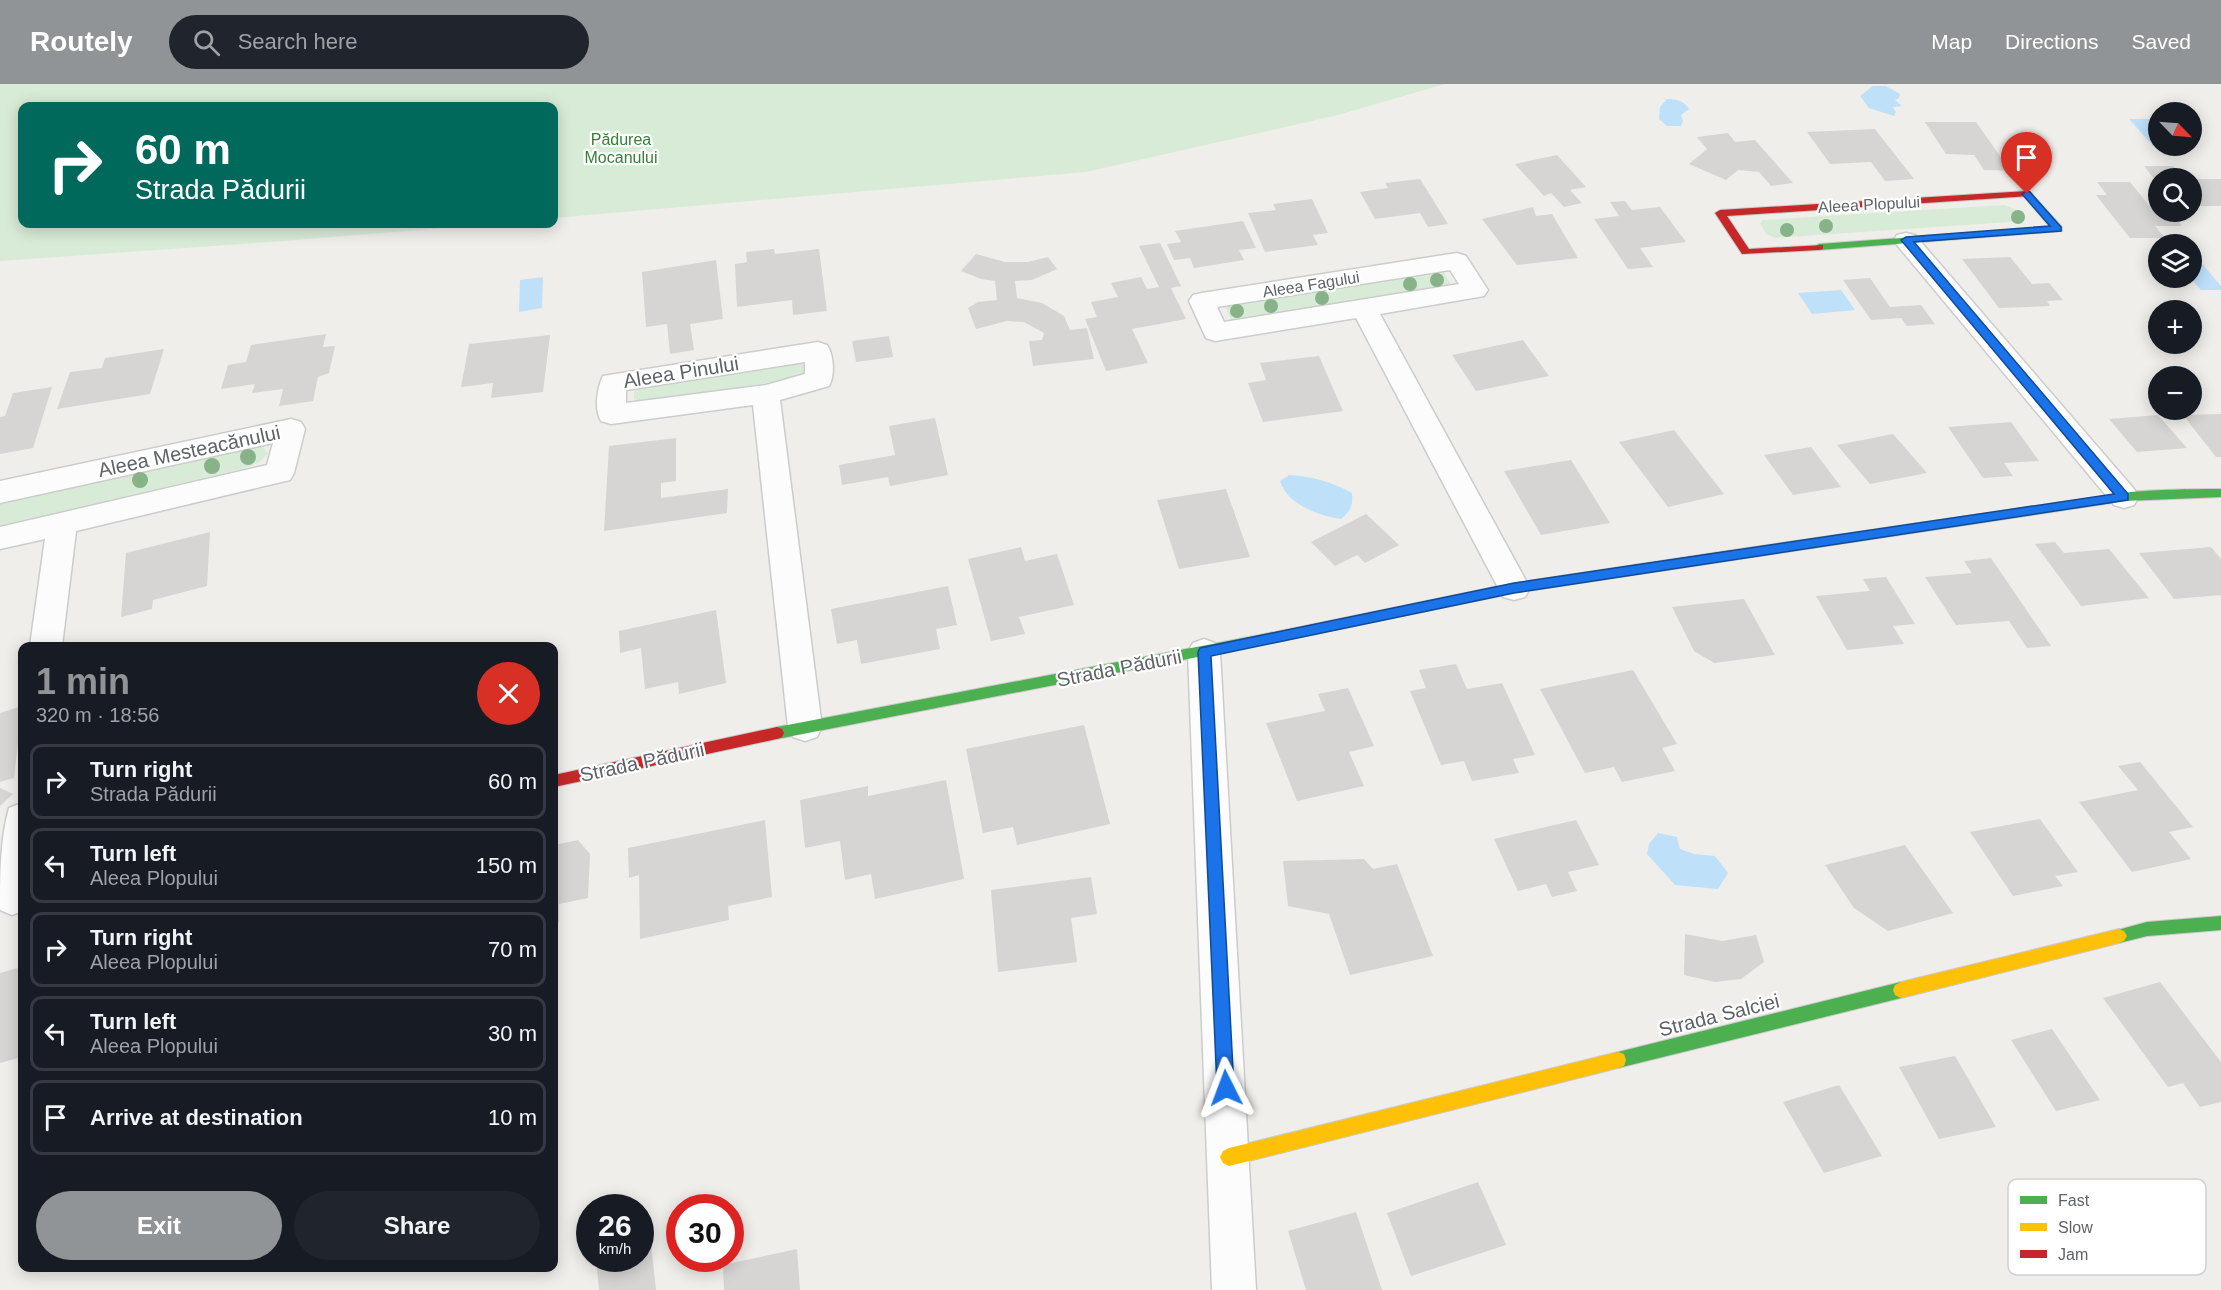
<!DOCTYPE html>
<meta charset="utf-8">
<style>
body{margin:0;font-family:Helvetica,sans-serif;background:#20242c;color:#f1f3f6;height:100vh;display:flex;flex-direction:column;font-size:22px;white-space:nowrap}
*{box-sizing:border-box;margin:0}
p{font-size:20px;color:#9ea1a6}
.icon{flex:none;width:33px;height:33px;fill:none;stroke:currentColor;stroke-width:2;stroke-linecap:round;stroke-linejoin:round}
.map{position:relative;flex:1;overflow:hidden}
.panel{position:absolute;left:18px;top:558px;width:540px;height:630px;display:flex;flex-direction:column;background:#171b24;border-radius:12px;box-shadow:0 3px 15px #0003}
.panel>*{flex:none}
.guide{position:absolute;left:18px;top:18px;width:540px;height:126px;border-radius:12px;box-shadow:0 3px 15px #0003;background:#00695c;color:#fff;overflow:hidden}
.needle{width:39px;rotate:115deg}
.controls{position:absolute;left:2148px;top:18px;display:grid;gap:12px}
.controls a{display:grid;place-items:center;width:54px;height:54px;border-radius:50%;background:#171b24;box-shadow:0 3px 15px #0003;font-size:30px}
.speed{position:absolute;left:576px;top:1110px;display:flex;gap:12px;font-size:30px;font-weight:700;text-align:center}
.speed>*{display:grid;place-content:center;width:78px;height:78px;border-radius:50%;background:#171b24;box-shadow:0 3px 15px #0003;line-height:1}
.speed small{font-size:15px;font-weight:400}
.speed .limit{border:9px solid #d22;background:#fff;color:#111}
.pin{position:absolute;display:grid;place-items:center;width:51px;height:51px;color:#fff;margin:-62px -26px;border-radius:50% 50% 50% 0;rotate:-45deg;box-shadow:0 0 6px #0007}
.pin .icon{rotate:45deg}
.me{position:absolute;width:66px;margin:-33px;rotate:357deg;stroke-linejoin:round;filter:drop-shadow(0 0 4px #0008)}
.turn{display:flex;align-items:center;gap:21px;height:126px;padding:0 18px;font-size:27px}
.turn .icon{width:78px;height:78px;stroke-width:2.5}
.turn b{display:block;font-size:42px;line-height:51px}
.round{display:grid;place-items:center;flex:none;width:63px;height:63px;border-radius:32px;background:#20242c}
.overview{display:flex;align-items:center;justify-content:space-between;height:102px;padding:0 18px}
h1{font-size:36px;font-weight:800;line-height:45px;color:#919496}
.cta{display:flex;gap:12px;margin-top:auto;padding:12px 18px}
.cta a{flex:1;height:69px;border-radius:36px;background:#919496;color:#fff;font-size:24px;font-weight:800;line-height:69px;text-align:center}
.cta a+a{background:#20242c;color:#f1f3f6}
ul{padding:0;list-style:none}
li{display:flex;align-items:center;gap:18px;height:75px;margin:0 12px 9px;padding:0 6px;border:3px solid #363941;border-radius:12px}
li div{flex:1}
li b{display:block;font-size:22px}
li em{font-style:normal}
header{display:flex;align-items:center;gap:36px;box-sizing:border-box;height:84px;padding:0 30px;background:#919496;color:#fff}
header strong{font-size:28px}
nav{display:flex;gap:33px;margin-inline-start:auto;font-size:21px}
.search{width:420px;height:54px;background:#20242c;display:flex;align-items:center;gap:15px;box-sizing:border-box;padding:0 21px;border-radius:33px;color:#9ea1a6;font-size:22px}
.map>svg:first-child{display:block}
.green{fill:#d8ebd6}
.water{fill:#bfe0f9}
.building{fill:#d6d5d3}
.lines{fill:none;stroke-linecap:round;stroke-linejoin:round}
.street-casing{stroke:#cbcccc;stroke-width:3}
.fast-casing{stroke:#cacacb;stroke-width:2}
.slow-casing{stroke:#cacacb;stroke-width:2}
.jam-casing{stroke:#cacacb;stroke-width:2}
.street{fill:#fdfcfc;fill-rule:evenodd}
.fast{fill:#4caf50;fill-rule:evenodd}
.slow{fill:#ffc107;fill-rule:evenodd}
.jam{fill:#c62828;fill-rule:evenodd}
.tree{fill:#88b388}
.route{fill:#1a73e8;stroke:#114b97;stroke-width:1.5}
.labels{text-anchor:middle;stroke-width:4.5;stroke-linejoin:round;paint-order:stroke}
.far-park-label{font-size:16px;fill:#348238;stroke:#fff}
.far-street-label{font-size:16px;fill:#5f6368;stroke:#fff}
.street-label{font-size:20px;fill:#5f6368;stroke:#fff}
.key{fill:#fff;stroke:#cfd0d2;stroke-width:1.5}
.key-label{font-size:16px;fill:#5f6368}
</style>
<header>
<strong>Routely</strong>
<div class="search"><svg class="icon" aria-label="search" viewBox="0 0 24 24"><circle cx="10" cy="10" r="6"/><path d="M15 15l6 6"/></svg>Search here</div>
<nav><a>Map</a><a>Directions</a><a>Saved</a></nav>
</header>
<div class="map">
<svg width="2221" height="1206" viewBox="0 0 2221 1206">
<rect width="100%" height="100%" fill="#efeeea"/>
<path class="green" d="M0,0H1445L1338,31L1086,88L554,134V22H22V140H492L283,157L0,177Z
M2005,121L2024,129L2023,137L1775,154L1766,150L1760,139L1763,136Z
M1444,189L1452,202L1231,235L1225,221Z
M799,279L808,283V290L798,294L643,318L634,315V307L643,302Z
M254,361L263,362L268,370L258,379L245,384L0,442V417Z"/>
<path class="water" d="M1873,2H1886L1900,10L1899,14L1895,16L1902,22L1893,23L1896,28L1894,32L1869,24L1860,12Z
M1667,15C1675,15 1685,17 1689,25L1681,31L1683,37L1681,42H1667L1659,35L1660,23Z
M2129,35H2157L2158,37V62H2175H2153Z
M2198,175L2221,202V206H2201L2190,194L2192,176Z
M543,193L542,224L519,228L520,196Z
M1841,206L1855,226L1812,230L1798,209Z
M1289,391C1311,392 1332,398 1352,409C1353,421 1351,427 1341,435C1317,431 1288,421 1280,397Z
M1658,749L1677,753L1680,765L1694,770L1715,772L1728,789L1718,805L1675,801L1647,770L1649,760Z"/>
<path class="building" d="M1925,38H1976L2002,75H2015L2022,87L1984,86L1974,71L1946,70Z
M1875,45L1914,95L1885,97L1871,78L1830,80L1807,48Z
M1728,49L1735,58L1755,56L1793,99L1771,102L1759,88L1738,86L1726,96L1689,80L1707,65L1697,53Z
M1557,71L1586,103L1570,106L1582,119L1564,123L1551,109L1544,112L1515,80Z
M2144,82H2173L2184,94H2158V100Z
M1420,95L1448,140L1428,143L1420,129L1375,135L1360,108L1388,104L1385,99Z
M2192,95H2221V122H2192Z
M2097,98H2130L2153,126L2170,128L2182,142H2155L2165,154H2130L2096,111H2107Z
M1312,115L1328,149L1313,151L1318,161L1265,168L1248,129L1276,126L1273,120Z
M1625,117L1632,126L1660,123L1686,158L1640,164L1653,183L1628,185L1594,135L1619,132L1610,118Z
M1533,123L1536,132L1552,130L1578,174L1517,181L1482,135Z
M1243,137L1256,164L1239,166L1244,176L1194,184L1190,174L1174,176L1167,160L1181,158L1175,147Z
M1160,159L1181,202L1171,204L1186,235L1132,245L1148,279L1106,287L1085,235L1097,233L1091,218L1118,213L1111,199L1141,193L1147,205L1159,203L1139,162Z
M774,165L775,170L819,165L827,227L793,231L792,216L737,223L735,180L747,178L746,168Z
M976,170L1005,178H1028L1048,173L1057,185L1032,196L1015,197L1017,214L1042,219L1064,232L1070,246L1087,244L1094,275L1033,282L1029,257L1042,256L1044,249L1024,238L1007,237L976,245L968,224L978,218L997,216L995,197L981,195L961,187Z
M2010,173L2032,200L2049,199L2063,216L2047,217L2050,222L1999,224L1962,175Z
M716,176L723,235L690,240L694,266L670,270L667,240L646,243L642,188Z
M1870,194L1890,223L1921,221L1935,240L1907,242L1901,234L1871,236L1843,196Z
M326,250L323,263L335,262L329,289L318,293L313,317L279,322L283,305L252,309L255,300L221,305L228,281L246,278L251,261Z
M550,251L543,308L491,314L493,299L461,303L469,260Z
M889,252L893,273L856,278L852,257Z
M1523,256L1549,292L1476,307L1452,271Z
M164,265L150,310L57,325L70,288L102,284L105,274Z
M1319,272L1343,327L1263,338L1248,299L1266,296L1260,279Z
M52,303L33,364L0,370V333L5,332L13,309Z
M2221,330V373H2216L2183,331Z
M2158,331L2187,364L2137,368L2109,335Z
M935,334L948,391L890,402L888,393L842,401L839,381L895,371L889,342Z
M2011,338L2039,377L2004,379L2013,392L1983,394L1948,343Z
M1674,346L1724,410L1668,423L1619,358Z
M1893,350L1927,389L1870,400L1837,361Z
M676,354V397L661,399V414L728,405L727,429L604,447L609,362Z
M1811,363L1841,403L1793,411L1764,371Z
M1571,376L1610,439L1541,451L1504,387Z
M1226,405L1250,473L1179,485L1157,416Z
M1366,430L1399,461L1365,479L1357,471L1335,482L1311,458Z
M210,448L207,502L153,516L152,525L121,533L126,469Z
M2055,458L2064,469L2109,465L2149,514L2081,522L2035,460Z
M1021,463L1025,477L1057,470L1074,521L1019,533L1025,550L991,557L968,475Z
M2211,463L2221,475V511L2174,515L2139,469Z
M1991,474L2051,562L2027,564L2009,537L1956,541L1925,493L1972,489L1964,477Z
M1886,493L1915,540L1893,542L1904,560L1847,566L1816,512L1870,507L1863,495Z
M948,502L957,541L936,545L940,565L861,580L857,556L837,560L831,525Z
M1744,515L1775,571L1714,579L1694,567L1672,523Z
M716,526L726,599L679,610L678,598L645,605L641,564L620,569L619,547Z
M1456,580L1467,605L1502,599L1535,671L1513,675L1519,689L1472,697L1464,677L1441,681L1410,607L1426,604L1419,586Z
M1633,586L1677,660L1662,664L1675,687L1622,698L1614,683L1585,689L1540,605Z
M1348,604L1374,662L1349,668L1364,702L1297,717L1266,639L1325,627L1318,610Z
M22,622L14,694L0,698V629Z
M1084,641L1110,740L1017,761L1013,743L983,749L966,665Z
M2140,678L2193,743L2169,748L2191,775L2132,788L2079,718L2138,706L2118,682Z
M946,696L964,795L875,815L871,790L845,796L840,757L805,764L800,716L868,702V712Z
M0,704L13,710L0,722Z
M2040,735L2078,788L2055,792L2063,802L2013,812L1970,748Z
M765,736L772,813L728,822L729,836L640,855L639,791L629,794L628,764Z
M1576,736L1599,781L1568,788L1577,807L1552,813L1546,800L1518,807L1494,755Z
M578,756L590,770L588,814L559,820V838L554,839V761Z
M1905,761L1953,829L1888,847L1854,824L1825,781Z
M1364,775L1373,785L1397,780L1433,872L1350,891L1329,830L1288,822L1283,777Z
M1091,793L1097,830L1071,834L1077,878L998,888L991,806Z
M1685,850L1722,857L1756,851L1764,878L1741,895L1715,898L1684,891Z
M22,883V973L0,979V889Z
M2160,898L2221,978V1018L2200,1023L2183,999L2168,1003L2103,914Z
M2052,945L2100,1016L2056,1027L2011,956Z
M1955,972L1996,1043L1939,1055L1899,983Z
M1839,1001L1882,1072L1824,1089L1783,1018Z
M1478,1098L1506,1161L1411,1192L1387,1129Z
M1356,1128L1382,1206H1306L1288,1147Z
M650,1150L656,1206H599L596,1174H640V1153Z
M797,1165L800,1206H724L723,1181Z"/>
<g class="lines">
<g class="street-casing">
<path id="street" d="M1906,149L1915,151L2134,405L2139,413L2134,421L2124,424L2114,421L1897,161L1894,156L1897,151Z
M1457,169L1466,172L1488,206L1484,212L1380,230L1530,504L1525,513L1514,516L1503,513L1356,234L1215,257L1206,254L1189,217L1193,211L1202,209ZM1450,186L1459,200L1224,238L1217,223Z
M818,258L827,261C834,271 835,292 829,302L780,316L822,643L817,653L805,657L793,653L788,643L753,321L611,340L601,337C594,326 597,304 603,292ZM805,278V290L766,301L626,319V306Z
M291,335L301,338L305,345L294,389L290,396L76,447L62,562H30L45,455L0,465V443L267,381L273,359L0,419V397Z
M1204,555L1215,559L1220,568L1256,1206H1212L1188,568L1193,559Z
M22,719V827L12,831L0,826C0,793 0,755 9,724Z"/>
</g>
<g class="fast-casing">
<path id="fast" d="M2027,107L2030,108L2062,143V147L1819,166L1814,163L1819,160L2050,143L2022,110Z
M2221,405V413L2124,417L2098,421L2092,417C2102,405 2200,405 2221,405Z
M1275,548L1280,549L1282,553L1280,557L1275,558L777,655L772,653L770,649L772,645L777,643Z
M2221,832V846L2147,852L2119,859L2114,857L2111,852L2114,847L2147,838Z
M1901,898L1907,901L1909,906L1907,911L1901,914L1618,984L1612,982L1610,976L1612,970L1618,968Z"/>
</g>
<g class="slow-casing">
<path id="slow" d="M2098,413L2104,417L2098,421L1733,476L1727,471L1733,466Z
M2119,845L2124,847L2127,852L2124,857L2119,859L1901,914L1895,911L1893,906L1895,901L1901,898Z
M1618,968L1624,970L1626,976L1624,982L1618,984L1229,1082L1223,1079L1220,1073L1223,1067L1229,1064Z"/>
</g>
<g class="jam-casing">
<path id="jam" d="M2027,107L2032,110L2030,112L1727,132L1749,165L1823,161V165L1819,166L1742,170L1715,129L1720,126Z
M1733,466L1739,471L1733,476L1514,509L1275,558L1270,557L1268,553L1270,549L1275,548L1514,499Z
M777,643L782,645L784,649L782,653L777,655L554,703V691Z"/>
</g>
<use href="#street" class="street"/>
<use href="#fast" class="fast"/>
<use href="#slow" class="slow"/>
<use href="#jam" class="jam"/>
</g>
<g class="tree">
<circle cx="2018" cy="133" r="7"/>
<circle cx="1826" cy="142" r="7"/>
<circle cx="1787" cy="146" r="7"/>
<circle cx="1437" cy="196" r="7"/>
<circle cx="1410" cy="200" r="7"/>
<circle cx="1322" cy="214" r="7"/>
<circle cx="1271" cy="222" r="7"/>
<circle cx="1237" cy="227" r="7"/>
<circle cx="248" cy="373" r="8"/>
<circle cx="212" cy="382" r="8"/>
<circle cx="140" cy="396" r="8"/>
</g>
<path class="route" d="M2027,107L2030,108L2061,143V147L1914,158L2128,410V416L1514,509L1211,572L1234,1004L1231,1010L1226,1013L1220,1010L1217,1004L1198,568L1200,564L1514,499L2114,410L1901,156L1906,153L2050,142L2022,110Z"/>
<g class="labels">
<g class="far-park-label">
<text x="621" y="61">Pădurea<tspan x="621" dy="18">Mocanului</tspan></text>
</g>
<g class="far-street-label">
<text transform="translate(1869 120) rotate(-3)" y="6">Aleea Plopului</text>
<text transform="translate(1311 200) rotate(-9)" y="6">Aleea Fagului</text>
</g>
<g class="street-label">
<text transform="translate(681 288) rotate(-9)" y="7">Aleea Pinului</text>
<text transform="translate(189 367) rotate(-12)" y="7">Aleea Mesteacănului</text>
<text transform="translate(1119 584) rotate(-11)" y="7">Strada Pădurii</text>
<text transform="translate(642 678) rotate(-12)" y="7">Strada Pădurii</text>
<text transform="translate(1719 931) rotate(-14)" y="7">Strada Salciei</text>
</g>
</g>
<rect x="2008" y="1095" width="198" height="96" rx="9" class="key"/>
<rect x="2020" y="1112" width="27" height="8" fill="#4caf50"/>
<rect x="2020" y="1139" width="27" height="8" fill="#ffc107"/>
<rect x="2020" y="1166" width="27" height="8" fill="#c62828"/>
<g class="key-label">
<text x="2058" y="1122">Fast</text>
<text x="2058" y="1149">Slow</text>
<text x="2058" y="1176">Jam</text>
</g>
</svg>
<div class="controls">
<a><svg class="needle" viewBox="-14 -14 28 28"><path d="M0-13l5 13h-10z" fill="#e53935"/><path d="M0 13l5-13h-10z" fill="#9ea1a6"/></svg></a>
<a><svg class="icon" aria-label="search" viewBox="0 0 24 24"><circle cx="10" cy="10" r="6"/><path d="M15 15l6 6"/></svg></a>
<a><svg class="icon" aria-label="layers" viewBox="0 0 24 24"><path d="M12 4l9 5-9 5-9-5zM3 14l9 5 9-5"/></svg></a>
<a>+</a>
<a>−</a>
</div>
<div class="speed"><div>26<small>km/h</small></div><div class="limit">30</div></div>
<div class="pin" style="left:2027px;top:110px;background:#d93025"><svg class="icon" aria-label="arrive" viewBox="0 0 24 24"><path d="M6 21V4h12l-3 4 3 4H6"/></svg></div>
<svg class="me" style="left:1226px;top:1004px" viewBox="-20 -20 40 40"><path d="M0-17L14 15 0 8-14 15z" fill="#1a73e8" stroke="#fff" stroke-width="4"/></svg>
<div class="guide">
<div class="turn"><svg class="icon" aria-label="right" viewBox="0 0 24 24"><path d="M7 20v-9h11M14 6l5 5-5 5"/></svg><div><b>60 m</b>Strada Pădurii</div></div>
</div>
<section class="panel">
<div class="overview"><div><h1>1 min</h1><p>320 m · 18:56</p></div><a class="round" style="background:#d93025;color:#fff"><svg class="icon" aria-label="close" viewBox="0 0 24 24"><path d="M6 6l12 12M18 6L6 18"/></svg></a></div>
<ul>
<li><svg class="icon" aria-label="right" viewBox="0 0 24 24"><path d="M7 20v-9h11M14 6l5 5-5 5"/></svg><div><b>Turn right</b><p>Strada Pădurii</p></div><em>60 m</em></li>
<li><svg class="icon" aria-label="left" viewBox="0 0 24 24"><path d="M17 20v-9H6M10 6l-5 5 5 5"/></svg><div><b>Turn left</b><p>Aleea Plopului</p></div><em>150 m</em></li>
<li><svg class="icon" aria-label="right" viewBox="0 0 24 24"><path d="M7 20v-9h11M14 6l5 5-5 5"/></svg><div><b>Turn right</b><p>Aleea Plopului</p></div><em>70 m</em></li>
<li><svg class="icon" aria-label="left" viewBox="0 0 24 24"><path d="M17 20v-9H6M10 6l-5 5 5 5"/></svg><div><b>Turn left</b><p>Aleea Plopului</p></div><em>30 m</em></li>
<li><svg class="icon" aria-label="arrive" viewBox="0 0 24 24"><path d="M6 21V4h12l-3 4 3 4H6"/></svg><div><b>Arrive at destination</b></div><em>10 m</em></li>
</ul>
<div class="cta"><a>Exit</a><a>Share</a></div>
</section>
</div>
